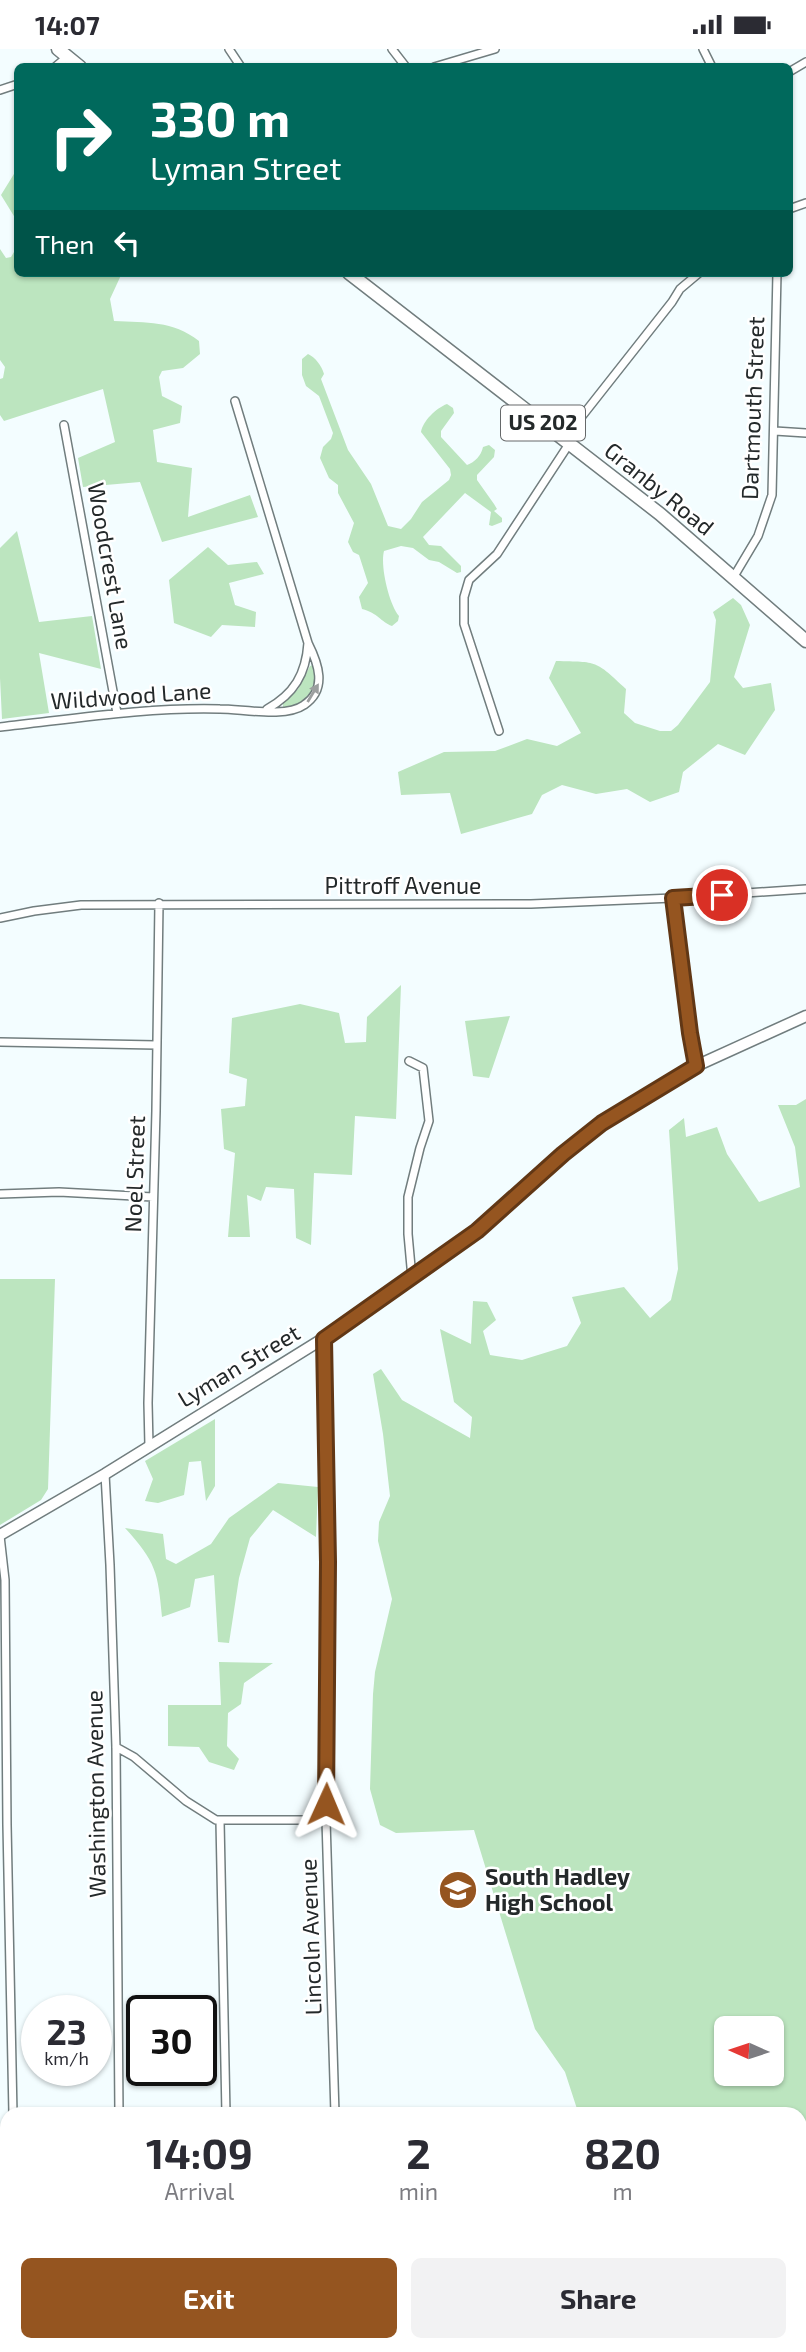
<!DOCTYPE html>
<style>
body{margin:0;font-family:"Exo 2",sans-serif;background:#f2f2f3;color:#2b2b33;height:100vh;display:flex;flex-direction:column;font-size:26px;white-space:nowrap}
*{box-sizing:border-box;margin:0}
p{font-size:23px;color:#7c7c81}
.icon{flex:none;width:38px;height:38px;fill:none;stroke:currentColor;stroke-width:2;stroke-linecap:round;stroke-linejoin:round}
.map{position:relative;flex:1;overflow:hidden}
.sheet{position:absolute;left:0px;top:2058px;width:807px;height:245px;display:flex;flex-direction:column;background:#fff;border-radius:21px 21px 0 0;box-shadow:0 2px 5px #0004}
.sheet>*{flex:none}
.banner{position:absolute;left:14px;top:14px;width:779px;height:214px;border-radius:10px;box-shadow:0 2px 5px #0004;background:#00695c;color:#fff;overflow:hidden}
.needle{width:46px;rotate:273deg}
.buttons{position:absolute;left:714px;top:1967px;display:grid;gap:14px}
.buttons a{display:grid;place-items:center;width:70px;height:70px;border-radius:10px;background:#fff;box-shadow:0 2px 5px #0004;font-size:35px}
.speed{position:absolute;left:21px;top:1946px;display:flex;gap:14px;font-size:35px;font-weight:700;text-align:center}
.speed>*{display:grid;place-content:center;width:91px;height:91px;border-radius:50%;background:#fff;box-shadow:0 2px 5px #0004;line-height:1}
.speed small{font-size:18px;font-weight:400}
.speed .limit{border:4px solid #111;border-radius:10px;background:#fff;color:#111}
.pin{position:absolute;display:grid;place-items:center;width:60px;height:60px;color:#fff;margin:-30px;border:4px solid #fff;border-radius:50%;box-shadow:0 2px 7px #0007}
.me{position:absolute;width:77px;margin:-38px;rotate:1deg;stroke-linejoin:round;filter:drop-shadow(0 0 5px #0008)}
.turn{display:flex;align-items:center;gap:24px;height:147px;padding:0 21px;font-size:32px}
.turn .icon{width:91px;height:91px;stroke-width:2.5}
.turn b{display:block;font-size:49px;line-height:60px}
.then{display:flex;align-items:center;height:66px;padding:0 21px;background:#0003;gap:14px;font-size:26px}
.eta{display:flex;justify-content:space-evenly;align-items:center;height:119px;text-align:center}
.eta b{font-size:42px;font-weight:700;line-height:49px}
.primary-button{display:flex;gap:14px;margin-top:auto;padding:14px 21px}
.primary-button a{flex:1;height:80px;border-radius:10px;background:#955520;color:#fff;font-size:28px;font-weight:700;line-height:80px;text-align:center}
.primary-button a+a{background:#f2f2f3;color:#2b2b33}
.status{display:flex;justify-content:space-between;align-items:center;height:49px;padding:0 35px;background:#fff;direction:ltr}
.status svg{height:19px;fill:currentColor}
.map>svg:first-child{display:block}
.green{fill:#bce5bf;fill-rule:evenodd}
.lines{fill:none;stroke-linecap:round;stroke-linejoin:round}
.minor-casing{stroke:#717d7e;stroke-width:10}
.secondary-casing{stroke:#717d7e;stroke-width:13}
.primary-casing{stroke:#717d7e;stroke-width:15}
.minor{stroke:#fff;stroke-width:7}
.secondary{stroke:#fff;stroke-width:10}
.primary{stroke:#fff;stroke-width:12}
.oneway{fill:#9c9f9f}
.route-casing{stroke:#613715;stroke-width:18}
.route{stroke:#955520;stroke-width:12}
.labels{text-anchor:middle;stroke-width:5;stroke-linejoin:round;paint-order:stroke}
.shield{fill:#fff;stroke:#66696a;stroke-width:2}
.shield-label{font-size:21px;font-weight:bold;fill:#24292a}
.street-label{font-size:23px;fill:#24292a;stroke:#fff}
.poi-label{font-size:23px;font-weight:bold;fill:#24292a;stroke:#fff;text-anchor:start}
</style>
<div class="status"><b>14:07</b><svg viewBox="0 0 49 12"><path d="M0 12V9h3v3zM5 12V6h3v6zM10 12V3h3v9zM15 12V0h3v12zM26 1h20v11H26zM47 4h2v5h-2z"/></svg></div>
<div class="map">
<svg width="806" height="2303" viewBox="0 0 806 2303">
<rect width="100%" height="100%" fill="#f3fdff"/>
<path class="green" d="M17,120V172L1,146Z
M17,198L18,224H122L110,250L114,272C147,274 172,271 199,292L200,305L183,319L162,322L159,328L162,347L182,357L180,374L153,381L157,413L192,419L188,468L250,446L258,468L162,493L140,433L83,438L78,409L115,393L103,340L4,372L0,366V330L3,329L5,318L0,311V200L6,209L11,208Z
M308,305C315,308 322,317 324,325L321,330L348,401L371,435L388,477L401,480L411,470L422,453L449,431L451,426L450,420L421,383C423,372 436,359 447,355L453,359L454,364L441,382V388L467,416C475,413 481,407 483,398L489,396L495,401L494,408L477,426V431L494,455L497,460L494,462L502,469V473L492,477L489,476L491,463L465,444L423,488L429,496L441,497L461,517V523L457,524L439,513L429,511L413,499L401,497L384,502C380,517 389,555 399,567L398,572L392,577C381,573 378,564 362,560L359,548L368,534L359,506L353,503L348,493L354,474L338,444V436L329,429L320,409L323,398L331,390L333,384L319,347L306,337L302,326V310Z
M17,482L39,573L92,567L101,620L39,604L49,664L2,670L0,629V499Z
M208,498L228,516L257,513L264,525L229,534L235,556L256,563L255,578L222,576L211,588L174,574L169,531Z
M733,549L741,556L750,576L734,628L743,639L771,634L775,661L745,706L718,695L683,723L679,743L650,753L627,740L596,745L562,736L542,746L532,765L461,785L450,744L401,746L398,723L444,703L495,702L527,690L557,697L581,684L549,629L556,612C598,613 595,611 626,640L624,664L635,674L660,682H671L678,676L710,633L716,571L713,563Z
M313,616C320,640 306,657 283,659V654L298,640L310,617Z
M401,936L396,1070L355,1067L352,1126L314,1124L311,1196L296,1189L294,1140L266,1138L261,1152L247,1146L250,1188H228L235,1104L224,1100L221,1060L245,1057L247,1030L229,1024L232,969L300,955L339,964L345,994L366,993L367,968Z
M510,967L489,1029L473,1027L465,972Z
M806,1050V2303H796L794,2296H800V2065H576L578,2063L565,2023L535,1980L474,1781L396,1784L380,1776L370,1740L373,1645L375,1623L392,1550L378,1492L379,1473L390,1447L383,1385L373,1325L381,1320L402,1351L470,1389L472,1368L454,1353L440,1280L471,1295L473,1252L487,1253L496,1271L483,1282L490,1306L522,1311L567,1297L581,1274L572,1248L624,1238L650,1269L671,1251L678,1220L669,1081L684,1069L686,1088L717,1078L727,1105L759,1153L800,1138L795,1098L778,1056H796ZM726,1979H772V2025H726Z
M0,1230H55L48,1440L41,1451L0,1476Z
M215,1370V1437L206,1452L201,1412L189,1413L184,1446L158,1454L145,1452L153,1430L145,1412Z
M278,1434L318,1438L316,1488L273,1461L250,1489L239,1529L229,1594L218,1593L214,1526L195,1530L190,1558L162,1568C158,1523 156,1513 125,1479L163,1485L166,1510L176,1515L211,1495L229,1469Z
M219,1613L273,1614L244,1634L241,1655L228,1664L227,1697L239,1710L234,1721L209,1713L199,1698L168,1697V1656H221Z
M405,2296H574L575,2303H404Z"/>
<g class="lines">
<g class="minor-casing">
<path id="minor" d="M229,0L241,18
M392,0L406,18
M703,0L712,18
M55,18L67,8
M434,18L495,0
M789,23L806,13
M0,41L18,35
M789,160L806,154
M64,376L117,664
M775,382L806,384
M564,390L672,253L680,240L699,224
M733,529L758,487L772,446L777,224
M267,660C294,645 306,625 308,594
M0,678C73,670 146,658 220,660C242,660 286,669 304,656C328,640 318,614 308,594L235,352
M499,682L464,575V548L469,531L497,505L569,395
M673,849L690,984L696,1017
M0,869L34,862L81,856L531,855L673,849L806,840
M0,993L156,996
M409,1012L423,1019L429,1072L420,1099L408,1148V1185L412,1229
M0,1145L59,1143L153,1148
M324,1290L328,1551L326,1771L335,2065
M149,1397L148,1354L156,1062L159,854
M105,1425L110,1516L116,1698L119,2065
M0,1487L5,1531L7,1776L13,2065
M116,1698L134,1708L186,1752L216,1771H326
M220,1772L226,2065
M338,2296V2303
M88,2303L89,2296
M229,2303V2296"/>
</g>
<g class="secondary-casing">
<path id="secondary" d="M0,1486L105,1425L337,1281L477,1182L568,1101L615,1065L696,1017L806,967
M0,2238L7,2241
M128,2296L143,2303"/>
</g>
<g class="primary-casing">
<path id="primary" d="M58,0L80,18
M349,224L660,465L806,592"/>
</g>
<use href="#minor" class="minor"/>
<use href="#secondary" class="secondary"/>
<use href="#primary" class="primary"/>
</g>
<defs><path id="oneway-solid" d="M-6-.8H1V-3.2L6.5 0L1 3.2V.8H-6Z" transform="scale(1.75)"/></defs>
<use class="oneway" href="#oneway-solid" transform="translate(313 644) rotate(-59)"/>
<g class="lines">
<g class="route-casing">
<path id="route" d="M326,1755L328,1513L324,1290L477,1182L563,1105L602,1074L696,1017L690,984L673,849L722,846"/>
</g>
<use href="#route" class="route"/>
</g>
<defs>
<g id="school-disc" transform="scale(2.0125)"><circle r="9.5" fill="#955520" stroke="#fff"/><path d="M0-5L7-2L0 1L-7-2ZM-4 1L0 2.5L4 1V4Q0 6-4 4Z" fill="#fff"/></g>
</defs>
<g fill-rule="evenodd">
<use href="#school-disc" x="458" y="1841"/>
</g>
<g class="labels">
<rect class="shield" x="501" y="356.5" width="84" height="35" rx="5"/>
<g class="shield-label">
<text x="543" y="381">US 202</text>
</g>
<g class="street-label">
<text transform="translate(753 359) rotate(-88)" y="8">Dartmouth Street</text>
<text transform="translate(659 440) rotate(39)" y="8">Granby Road</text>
<text transform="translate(110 517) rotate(80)" y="8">Woodcrest Lane</text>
<text transform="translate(131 647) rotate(-4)" y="8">Wildwood Lane</text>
<text x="403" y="845">Pittroff Avenue</text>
<text transform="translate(135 1125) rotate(-88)" y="8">Noel Street</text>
<text transform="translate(239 1317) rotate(-31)" y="8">Lyman Street</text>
<text transform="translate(96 1745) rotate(-91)" y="8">Washington Avenue</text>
<text transform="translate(311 1888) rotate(-92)" y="8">Lincoln Avenue</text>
</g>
<g class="poi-label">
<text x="485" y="1836">South Hadley<tspan x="485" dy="26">High School</tspan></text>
</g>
</g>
</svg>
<div class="buttons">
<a><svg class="needle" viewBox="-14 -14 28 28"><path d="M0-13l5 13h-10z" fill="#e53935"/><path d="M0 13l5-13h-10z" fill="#7c7c81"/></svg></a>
</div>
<div class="speed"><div>23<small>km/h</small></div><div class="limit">30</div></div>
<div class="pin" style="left:722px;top:846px;background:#d93025"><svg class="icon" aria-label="arrive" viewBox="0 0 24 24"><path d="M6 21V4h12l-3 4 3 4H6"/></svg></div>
<svg class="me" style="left:326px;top:1755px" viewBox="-20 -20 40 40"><path d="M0-17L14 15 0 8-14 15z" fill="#955520" stroke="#fff" stroke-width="4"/></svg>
<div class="banner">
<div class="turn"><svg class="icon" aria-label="right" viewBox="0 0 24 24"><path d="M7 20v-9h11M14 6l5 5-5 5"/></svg><div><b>330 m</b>Lyman Street</div></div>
<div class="then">Then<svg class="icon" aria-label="left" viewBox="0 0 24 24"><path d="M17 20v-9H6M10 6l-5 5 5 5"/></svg></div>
</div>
<section class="sheet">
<div class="eta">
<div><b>14:09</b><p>Arrival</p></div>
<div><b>2</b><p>min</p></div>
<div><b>820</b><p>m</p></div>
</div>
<div class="primary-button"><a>Exit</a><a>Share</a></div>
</section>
</div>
